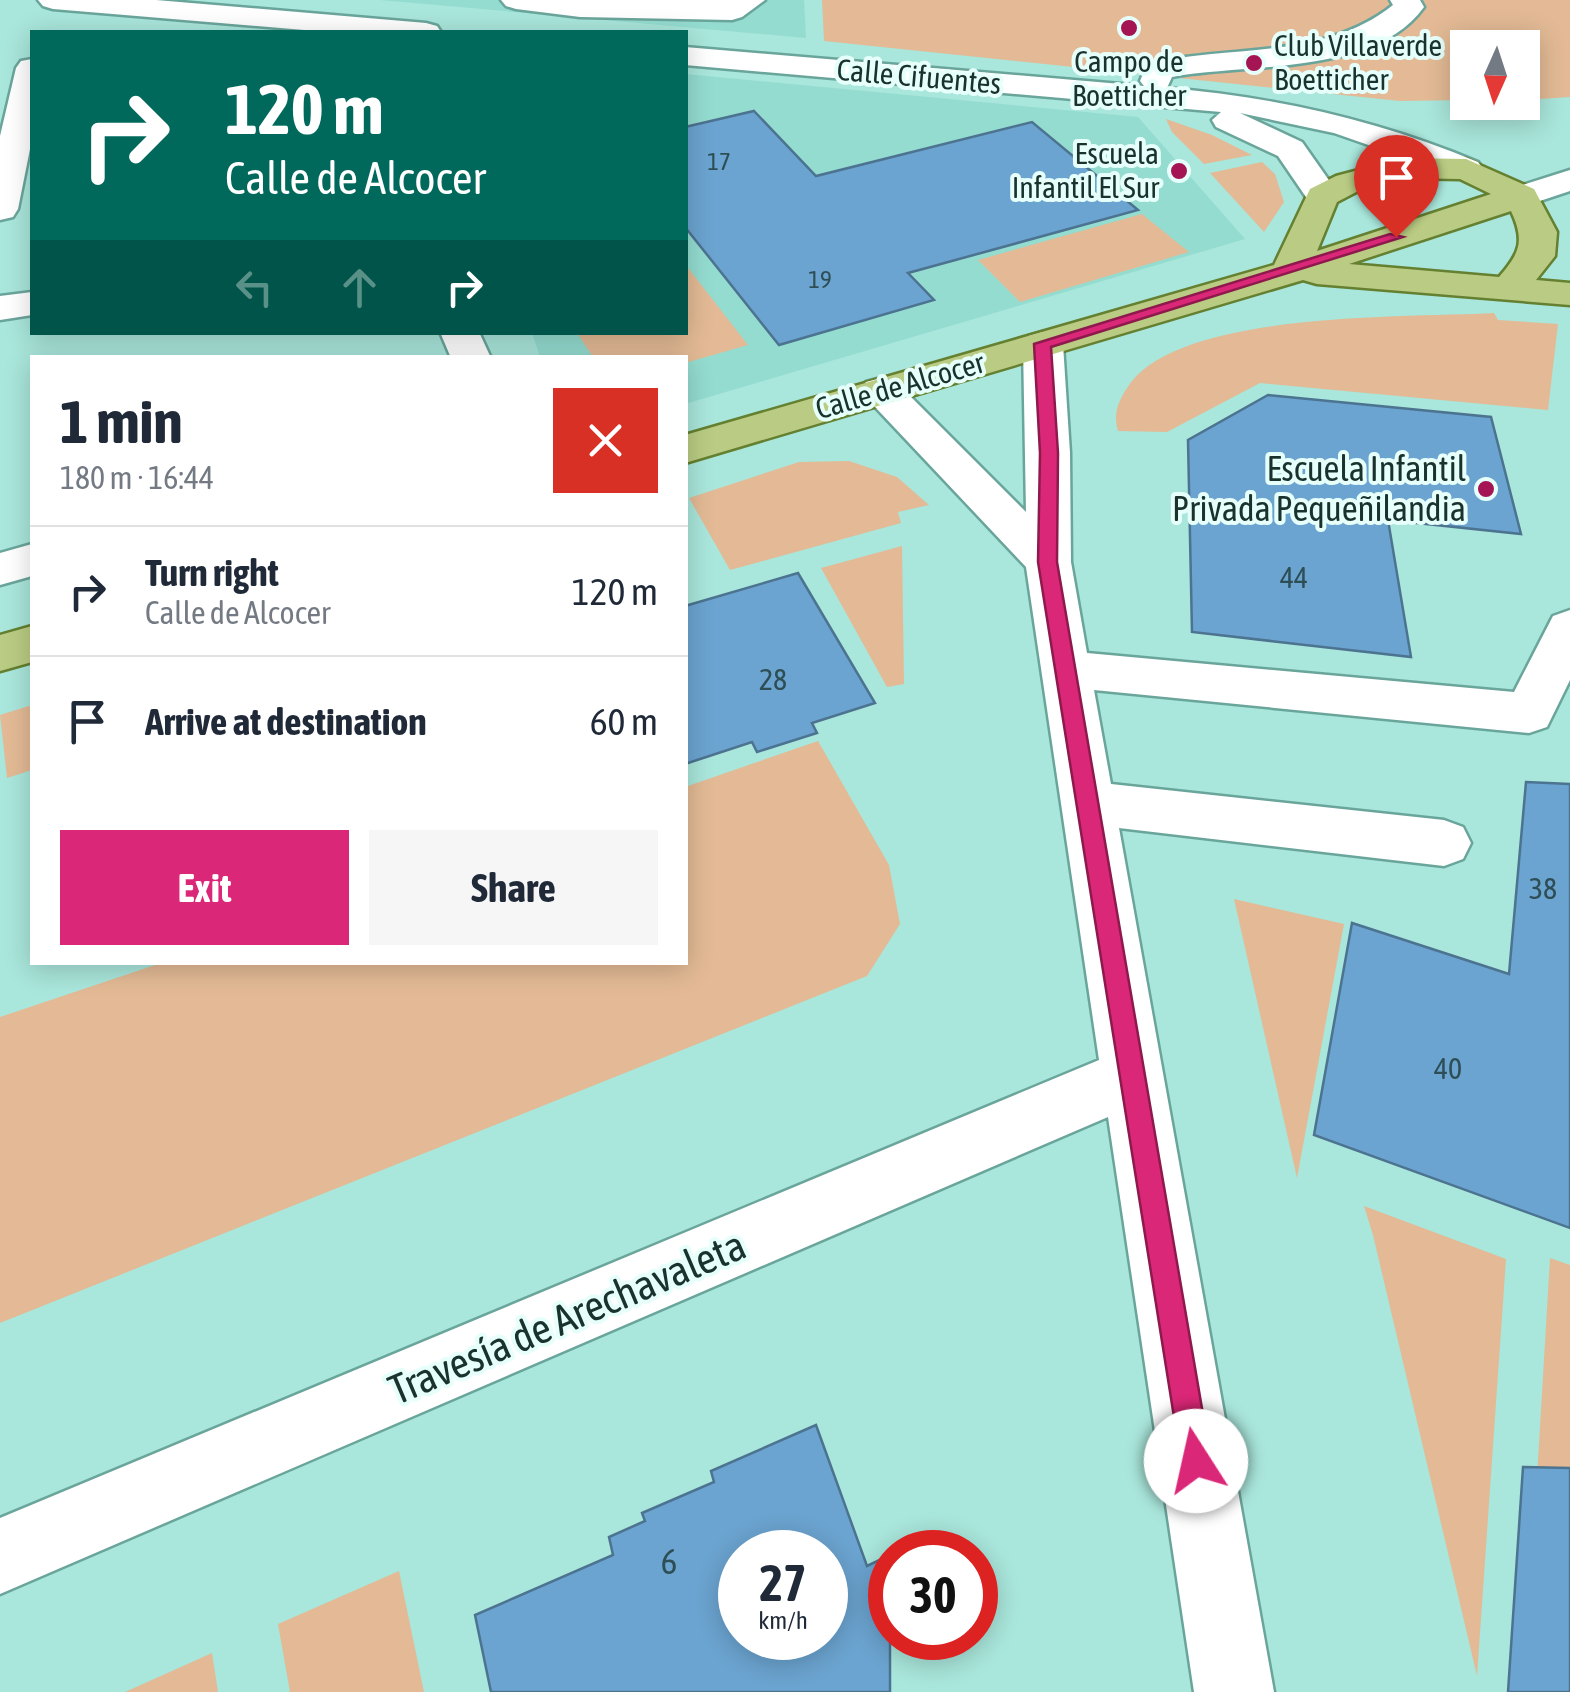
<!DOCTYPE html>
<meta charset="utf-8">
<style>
body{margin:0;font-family:"Asap Condensed",sans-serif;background:#f6f6f7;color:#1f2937;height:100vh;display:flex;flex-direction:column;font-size:38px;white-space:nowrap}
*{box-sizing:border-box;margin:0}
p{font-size:32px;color:#747a83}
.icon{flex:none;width:55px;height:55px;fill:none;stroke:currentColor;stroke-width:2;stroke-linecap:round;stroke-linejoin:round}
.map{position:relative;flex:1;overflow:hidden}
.side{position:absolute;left:30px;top:355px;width:658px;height:610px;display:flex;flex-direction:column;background:#fff;border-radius:0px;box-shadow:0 5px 25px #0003}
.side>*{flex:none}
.banner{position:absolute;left:30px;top:30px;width:658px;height:305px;border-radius:0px;box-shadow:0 5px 25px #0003;background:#00695c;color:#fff;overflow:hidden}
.needle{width:65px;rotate:183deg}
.controls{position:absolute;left:1450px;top:30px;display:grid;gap:20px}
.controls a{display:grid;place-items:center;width:90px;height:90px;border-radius:0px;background:#fff;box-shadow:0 5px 25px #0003;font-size:50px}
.speed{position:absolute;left:718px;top:1530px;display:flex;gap:20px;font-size:50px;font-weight:700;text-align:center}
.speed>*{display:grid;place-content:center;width:130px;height:130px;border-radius:50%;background:#fff;box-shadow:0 5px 25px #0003;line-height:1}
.speed small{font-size:25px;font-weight:400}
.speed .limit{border:15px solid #d22;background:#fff;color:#111}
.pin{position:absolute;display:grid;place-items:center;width:85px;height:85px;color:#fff;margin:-102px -42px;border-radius:50% 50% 50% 0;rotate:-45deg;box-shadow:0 0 10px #0007}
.pin .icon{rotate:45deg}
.me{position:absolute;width:110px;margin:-55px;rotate:350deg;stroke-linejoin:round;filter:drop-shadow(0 0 8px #0008)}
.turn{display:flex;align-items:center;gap:35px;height:210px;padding:0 30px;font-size:45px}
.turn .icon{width:130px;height:130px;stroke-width:2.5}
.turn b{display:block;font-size:70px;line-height:85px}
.lanes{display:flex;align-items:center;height:95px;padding:0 30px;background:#0003;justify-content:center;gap:50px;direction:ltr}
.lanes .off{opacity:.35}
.round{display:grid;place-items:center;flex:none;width:105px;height:105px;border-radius:0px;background:#f6f6f7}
.head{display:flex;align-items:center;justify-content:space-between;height:170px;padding:0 30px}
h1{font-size:60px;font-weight:700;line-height:75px}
.cta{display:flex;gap:20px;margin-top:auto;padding:20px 30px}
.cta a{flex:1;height:115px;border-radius:0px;background:#db2777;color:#fff;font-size:40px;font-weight:700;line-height:115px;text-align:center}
.cta a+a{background:#f6f6f7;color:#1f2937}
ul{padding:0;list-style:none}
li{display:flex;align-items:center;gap:30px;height:130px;padding:0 30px;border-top:2px solid #e0e1e3}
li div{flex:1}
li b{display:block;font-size:38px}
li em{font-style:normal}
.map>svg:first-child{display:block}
.built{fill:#94dcd0}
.green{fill:#e3ba95}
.building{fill:#6ba4d0;stroke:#4c7390;stroke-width:2.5;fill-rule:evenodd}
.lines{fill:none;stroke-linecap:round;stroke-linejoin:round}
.minor-casing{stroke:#6aa59b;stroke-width:5}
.major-casing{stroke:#648030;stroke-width:5}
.minor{fill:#fff;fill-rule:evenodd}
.major{fill:#bacc83;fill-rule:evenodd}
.route{fill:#db2777;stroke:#8e194d;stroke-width:2.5}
.poi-dot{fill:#a51453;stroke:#e7fffa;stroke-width:4}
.labels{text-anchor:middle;stroke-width:8;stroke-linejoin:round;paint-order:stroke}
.far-number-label{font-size:25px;fill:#2e4e56}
.far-poi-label{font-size:30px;fill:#19322e;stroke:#e7fffa;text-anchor:start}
.far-street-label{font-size:30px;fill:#19322e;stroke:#e7fffa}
.number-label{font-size:30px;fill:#2e4e56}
.poi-label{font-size:35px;fill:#19322e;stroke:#e7fffa;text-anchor:end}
.near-number-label{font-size:35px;fill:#2e4e56}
.near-street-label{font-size:42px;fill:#19322e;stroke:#e7fffa}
</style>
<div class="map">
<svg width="1570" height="1692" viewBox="0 0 1570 1692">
<rect width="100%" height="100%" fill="#a9e6db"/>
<path class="built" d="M380,0H804L806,38Z
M685,74L1138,117L1245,239L685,404V358L540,357L532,333L685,332Z"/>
<path class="green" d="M822,0H1570V97L1523,100L1522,48H1468L1467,100L1400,101L824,41Z
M1166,119L1212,135L1252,155L1204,164L1172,132Z
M1262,162L1275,174L1284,202L1264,232L1210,173Z
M1142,214L1189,252L1020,302L978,260Z
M685,264L748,345L685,363V358L593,357L577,333L685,332Z
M1494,313L1498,320L1558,324L1548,410L1260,383L1167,432L1118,431C1113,414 1118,402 1127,388C1175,310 1407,318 1494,313Z
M849,461L897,477L929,505L898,512L901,523L730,570L689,498L799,462Z
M902,546L904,684L887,687L821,568Z
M32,705V770L7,778L0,715Z
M818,741L889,865L900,924L867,976L0,1323V1017L161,963L685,962V787Z
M1234,899L1344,924L1297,1178Z
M1364,1206L1506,1259L1477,1676L1373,1235Z
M1550,1258L1570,1265V1525L1535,1511Z
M399,1571L424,1692H290L278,1624Z
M212,1653L218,1692H125Z"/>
<path class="building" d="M754,111L816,176L1032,122L1138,210L908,273L934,300L779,345L685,227V127Z
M1268,395L1491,417L1521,534L1388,520L1411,657L1192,632L1188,440Z
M798,573L875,703L812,723L817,733L757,752L752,742L685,764V606Z
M1526,782L1570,784V1228L1314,1135L1352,923L1509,974Z
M816,1425L867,1566L890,1555V1692H491L475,1615L613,1555L609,1537L645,1521L642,1513L714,1482L711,1471ZM740,1552H825V1638H740Z
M1523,1467L1570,1468V1692H1508Z"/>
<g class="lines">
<g class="minor-casing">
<path id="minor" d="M38,0H156L426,23L437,26L441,32H328L53,9L43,6Z
M501,0H765L742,17L732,20L580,17L516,9L506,6Z
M1390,0H1420L1424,7C1375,76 1246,63 1172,77L1167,88C1276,97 1377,120 1478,162L1483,169L1478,176L1466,179L1334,133L1240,113L1302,142L1340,196L1334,203L1322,207L1310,203L1278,156L1216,127L1212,120L1221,112L685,65V47L1144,86L1140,81L1147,64C1230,44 1323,61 1393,5Z
M32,59V139L18,209L13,217L0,220V136L16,68L21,61Z
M1570,170V191L1522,207L1510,203L1504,196L1510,189Z
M32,292V315L0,320V296Z
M440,332H479L491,358H451Z
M1043,332L1057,336L1063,344L1070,453L1071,562L1087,653L1514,692L1553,616L1570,610V680L1547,727L1529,733L1094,690L1111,784L1444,820L1463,827L1471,843L1463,859L1444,866L1119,828L1274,1692H1194L1108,1117L0,1594V1518L1099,1060L1026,567L860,391L866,382L881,378L896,382L1026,512L1023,344L1029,336Z
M32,544V576L0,585V553Z"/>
</g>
<g class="major-casing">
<path id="major" d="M1404,158L1466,159L1534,189L1557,232L1555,256L1536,280L1570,283V305L1317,284L1303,280L685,463V435L1274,265L1310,189L1336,176ZM1405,178L1460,179L1491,194L1317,251L1337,202L1360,190ZM1511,211C1525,241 1520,253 1499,277L1349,264Z
M32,626V662L0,671V635Z"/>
</g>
<use href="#minor" class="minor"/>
<use href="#major" class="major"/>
</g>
<path class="route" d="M1390,234L1403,237L1051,347L1058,453L1057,562L1211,1461L1207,1472L1196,1476L1185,1472L1181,1461L1038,562L1040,453L1034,344Z"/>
<g class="poi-dot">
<circle cx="1129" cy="28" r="10"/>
<circle cx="1254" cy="63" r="10"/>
<circle cx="1179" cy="171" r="10"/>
<circle cx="1486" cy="489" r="10"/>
</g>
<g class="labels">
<g class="far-number-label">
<text x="719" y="170">17</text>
<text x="820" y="288">19</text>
</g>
<g class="far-poi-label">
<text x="1274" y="56">Club Villaverde<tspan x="1274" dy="34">Boetticher</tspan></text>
<text x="1129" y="72" text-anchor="middle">Campo de<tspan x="1129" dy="34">Boetticher</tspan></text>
<text x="1159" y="164" text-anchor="end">Escuela<tspan x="1159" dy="34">Infantil El Sur</tspan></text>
</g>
<g class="far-street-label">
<text transform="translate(919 77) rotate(5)" y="10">Calle Cifuentes</text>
<text transform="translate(900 386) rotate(-16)" y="10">Calle de Alcocer</text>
</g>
<g class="number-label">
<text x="1294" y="588">44</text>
<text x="773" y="690">28</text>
<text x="1543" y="899">38</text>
<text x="1448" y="1079">40</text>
</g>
<g class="poi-label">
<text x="1466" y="481">Escuela Infantil<tspan x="1466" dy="40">Privada Pequeñilandia</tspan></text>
</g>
<g class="near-number-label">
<text x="669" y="1574">6</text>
</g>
<g class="near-street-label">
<text transform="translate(567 1317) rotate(-23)" y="15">Travesía de Arechavaleta</text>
</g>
</g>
</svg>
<div class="controls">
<a><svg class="needle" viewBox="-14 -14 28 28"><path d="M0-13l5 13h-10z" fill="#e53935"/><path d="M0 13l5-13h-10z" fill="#747a83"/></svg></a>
</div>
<div class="speed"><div>27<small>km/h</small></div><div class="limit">30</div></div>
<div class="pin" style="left:1396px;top:237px;background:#d93025"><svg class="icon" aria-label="arrive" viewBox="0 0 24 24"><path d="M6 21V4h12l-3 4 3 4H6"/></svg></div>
<svg class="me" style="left:1196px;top:1461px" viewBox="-20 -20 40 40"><circle r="19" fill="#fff"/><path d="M0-13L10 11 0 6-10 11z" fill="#db2777"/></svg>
<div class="banner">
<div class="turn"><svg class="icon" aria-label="right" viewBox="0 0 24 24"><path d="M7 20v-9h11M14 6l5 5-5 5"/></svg><div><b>120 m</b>Calle de Alcocer</div></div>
<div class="lanes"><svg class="icon off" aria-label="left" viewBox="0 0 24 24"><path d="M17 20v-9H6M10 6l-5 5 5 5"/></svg><svg class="icon off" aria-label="ahead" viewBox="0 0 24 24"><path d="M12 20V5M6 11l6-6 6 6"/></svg><svg class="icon" aria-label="right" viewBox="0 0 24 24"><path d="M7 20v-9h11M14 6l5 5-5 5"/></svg></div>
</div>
<section class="side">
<div class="head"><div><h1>1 min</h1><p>180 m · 16:44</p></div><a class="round" style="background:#d93025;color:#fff"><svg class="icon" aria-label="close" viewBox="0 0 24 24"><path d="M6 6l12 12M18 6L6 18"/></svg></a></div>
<ul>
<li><svg class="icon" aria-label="right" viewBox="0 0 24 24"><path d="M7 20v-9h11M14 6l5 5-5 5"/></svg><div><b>Turn right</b><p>Calle de Alcocer</p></div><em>120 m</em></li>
<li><svg class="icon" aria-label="arrive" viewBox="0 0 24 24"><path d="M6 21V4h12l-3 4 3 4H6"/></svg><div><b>Arrive at destination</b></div><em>60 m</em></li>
</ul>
<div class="cta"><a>Exit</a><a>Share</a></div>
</section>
</div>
